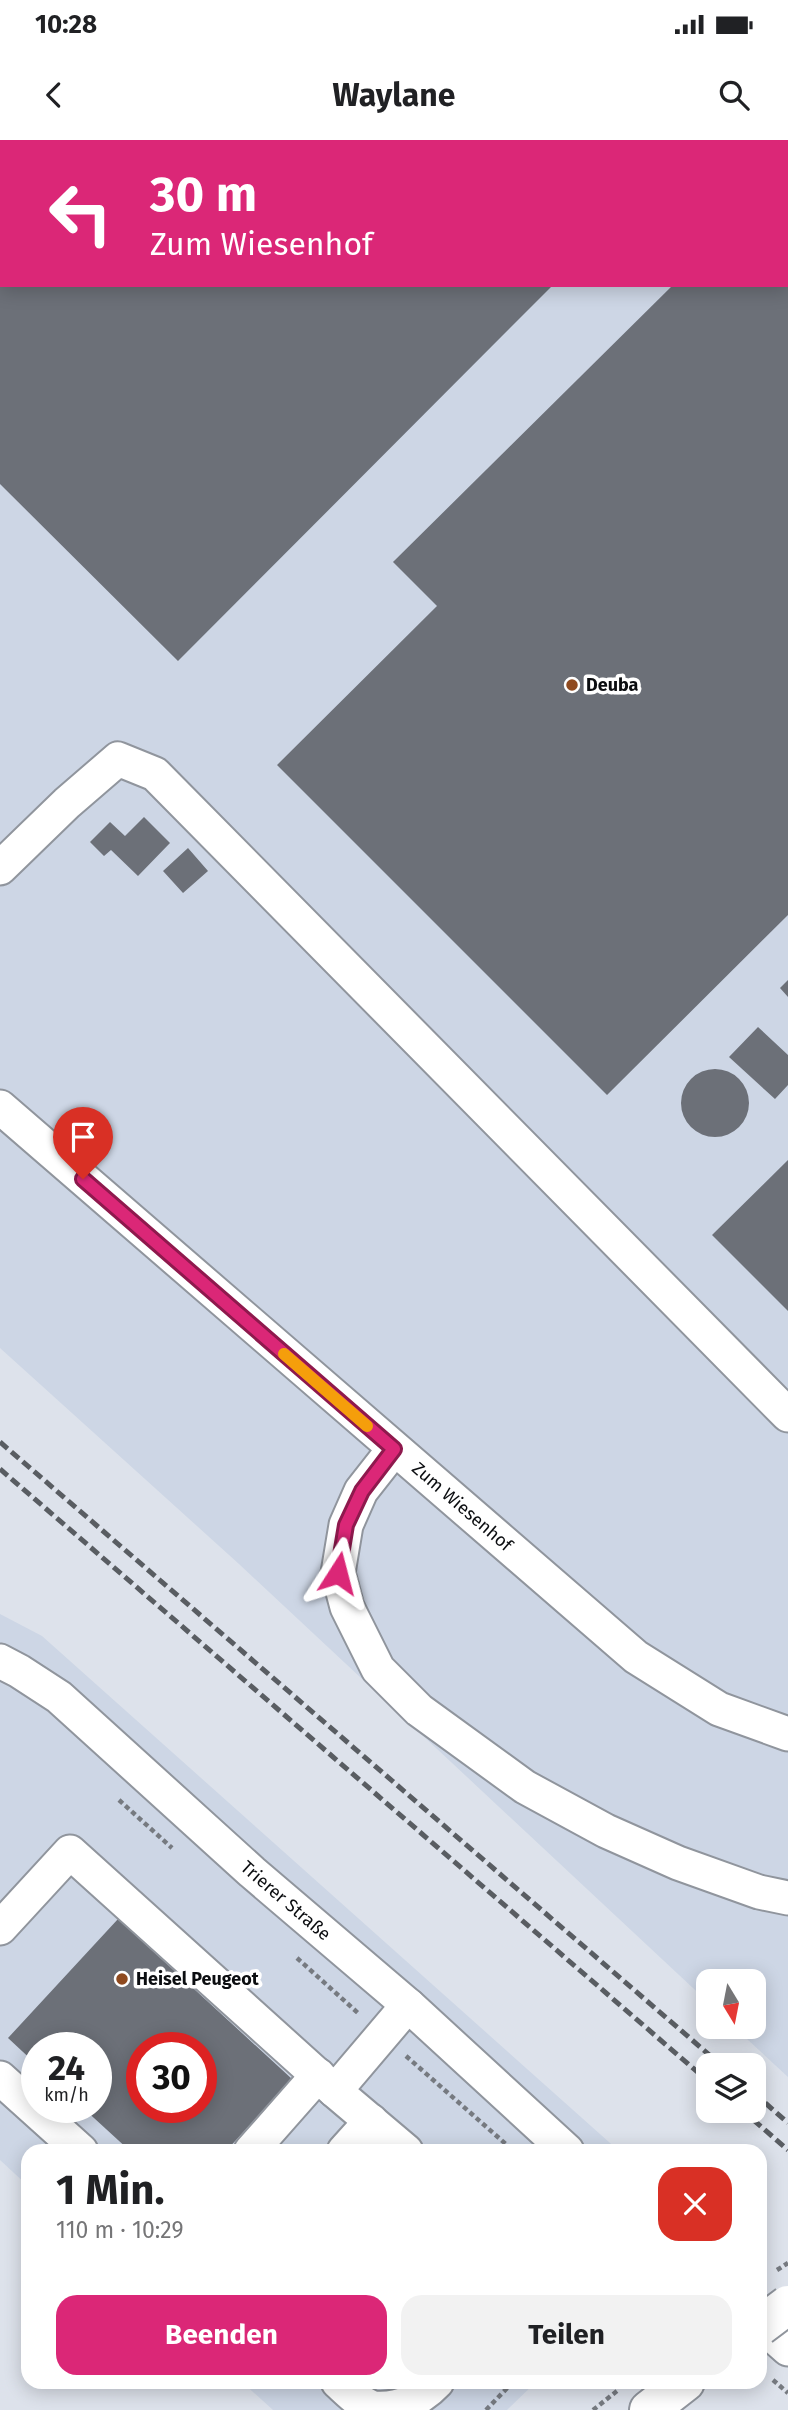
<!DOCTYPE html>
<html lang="de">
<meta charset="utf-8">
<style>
body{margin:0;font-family:"Fira Sans",sans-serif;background:#f2f2f2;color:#202124;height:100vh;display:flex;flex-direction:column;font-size:26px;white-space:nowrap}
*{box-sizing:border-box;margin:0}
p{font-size:23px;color:#757577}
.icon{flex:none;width:38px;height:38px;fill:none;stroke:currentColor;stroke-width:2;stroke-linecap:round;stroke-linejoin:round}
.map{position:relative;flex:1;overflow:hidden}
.side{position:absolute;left:21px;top:2004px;width:746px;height:245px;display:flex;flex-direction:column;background:#fff;border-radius:21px;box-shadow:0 4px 18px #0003}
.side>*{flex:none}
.banner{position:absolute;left:0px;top:0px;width:789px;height:147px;box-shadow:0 4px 18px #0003;background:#db2777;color:#fff;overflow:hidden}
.needle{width:46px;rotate:170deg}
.fabs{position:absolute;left:696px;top:1829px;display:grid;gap:14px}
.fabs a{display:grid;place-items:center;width:70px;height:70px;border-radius:14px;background:#fff;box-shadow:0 4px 18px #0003;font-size:35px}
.speed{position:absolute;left:21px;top:1892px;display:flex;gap:14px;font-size:35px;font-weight:700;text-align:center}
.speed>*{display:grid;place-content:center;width:91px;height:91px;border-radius:50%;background:#fff;box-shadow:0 4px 18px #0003;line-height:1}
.speed small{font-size:18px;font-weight:400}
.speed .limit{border:10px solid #d22;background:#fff;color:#111}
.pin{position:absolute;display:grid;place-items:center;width:60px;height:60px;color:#fff;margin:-72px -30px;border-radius:50% 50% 50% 0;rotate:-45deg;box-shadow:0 0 7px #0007}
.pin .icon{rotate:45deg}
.me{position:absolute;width:77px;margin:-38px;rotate:9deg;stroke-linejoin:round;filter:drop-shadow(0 0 5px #0008)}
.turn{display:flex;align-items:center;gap:24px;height:147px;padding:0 35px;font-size:32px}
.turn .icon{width:91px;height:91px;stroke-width:2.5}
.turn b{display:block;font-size:49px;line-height:60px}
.round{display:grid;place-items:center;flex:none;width:74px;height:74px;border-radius:21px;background:#f2f2f2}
.headline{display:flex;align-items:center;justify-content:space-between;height:119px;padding:0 35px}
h1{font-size:42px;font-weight:700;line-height:52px}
.button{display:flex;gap:14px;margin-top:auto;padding:14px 35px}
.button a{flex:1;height:80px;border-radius:21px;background:#db2777;color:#fff;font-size:28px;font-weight:700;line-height:80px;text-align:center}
.button a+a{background:#f2f2f2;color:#202124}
.status{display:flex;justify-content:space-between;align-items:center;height:49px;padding:0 35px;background:#fff;direction:ltr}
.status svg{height:19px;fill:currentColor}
header{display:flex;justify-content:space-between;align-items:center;height:91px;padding:0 35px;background:#fff;font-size:32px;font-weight:700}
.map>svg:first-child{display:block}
.built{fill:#cdd6e5;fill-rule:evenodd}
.building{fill:#6c7078;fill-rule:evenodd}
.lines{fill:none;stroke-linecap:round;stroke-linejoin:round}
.minor-casing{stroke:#90959d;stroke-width:37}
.major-casing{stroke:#90959d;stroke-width:42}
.path{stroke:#767a80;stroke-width:4.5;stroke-dasharray:5 3.5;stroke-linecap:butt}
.minor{stroke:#fff;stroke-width:33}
.major{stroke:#fff;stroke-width:38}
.rail{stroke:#595d62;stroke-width:5;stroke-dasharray:10 5;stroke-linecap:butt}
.major-bridge-casing{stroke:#90959d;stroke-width:42;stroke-linecap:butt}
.major-bridge{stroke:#fff;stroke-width:38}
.route-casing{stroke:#8e194d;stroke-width:18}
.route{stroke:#db2777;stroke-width:12}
.slow{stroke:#f59e0b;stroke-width:12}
.poi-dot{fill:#8f4a1f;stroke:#fff;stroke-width:2.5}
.labels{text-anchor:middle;stroke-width:7;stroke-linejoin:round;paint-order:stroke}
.poi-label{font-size:18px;font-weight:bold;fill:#0b0d10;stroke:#fff;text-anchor:start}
.street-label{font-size:18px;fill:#0b0d10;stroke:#fff}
</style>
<div class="status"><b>10:28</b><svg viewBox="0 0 49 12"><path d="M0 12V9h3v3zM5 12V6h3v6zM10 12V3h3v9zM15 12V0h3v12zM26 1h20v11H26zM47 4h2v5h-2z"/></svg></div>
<header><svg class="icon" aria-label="back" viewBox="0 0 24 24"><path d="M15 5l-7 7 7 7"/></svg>Waylane<svg class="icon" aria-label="search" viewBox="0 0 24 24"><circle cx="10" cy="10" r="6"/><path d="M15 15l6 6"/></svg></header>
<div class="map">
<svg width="788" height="2270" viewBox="0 0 788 2270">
<rect width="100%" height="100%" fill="#dde2eb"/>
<path class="built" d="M0,0H788V1937L734,1887L754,1886V1841H709V1863L239,1424L0,1208ZM2,2H788V145H2Z
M0,1474L42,1496L619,2011H28V2046L0,2020ZM37,1908H96V1967H37ZM142,1908H201V1967H142Z
M242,2242H536L507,2270H273Z"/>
<path class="building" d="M0,145H553L178,521L0,344Z
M673,145H788V775L607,955L277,625L437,466L393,422Z
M144,677L170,703L138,736L111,710L104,716L90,702L110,682L125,696Z
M188,708L208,731L183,753L163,731Z
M788,840V857L780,848Z
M758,887L788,915V945L775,959L729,917Z
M681 963a34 34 0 1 1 68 0a34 34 0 1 1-68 0Z
M788,1020V1171L712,1095Z
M118,1779L292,1939L226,2011H130L82,1967H96V1908H37V1925L8,1898ZM142,1908H201V1967H142Z"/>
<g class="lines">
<g class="minor-casing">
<g id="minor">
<path d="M0,728L67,663L118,619L155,634L788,1275"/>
<path id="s1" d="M0,967L636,1517L719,1569L788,1594"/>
<path d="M394,1309L361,1351L346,1385L338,1433L347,1467L378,1529L419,1570L525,1647L606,1691L678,1723L759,1752L788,1758"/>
<path id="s2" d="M0,1521L19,1531L59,1557L252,1732L408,1865L567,2011"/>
<path d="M0,1788L70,1712L335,1951L406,2011"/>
<path d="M0,1938L81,2011"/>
<path d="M335,1951L408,1865"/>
<path d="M251,2011L318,1935"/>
<path d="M344,2011L371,1981"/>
<path d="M760,2184L788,2209"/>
<path d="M338,2242C348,2251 360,2264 374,2268C399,2270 421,2259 437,2242"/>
</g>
</g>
<g class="major-casing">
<path id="major" d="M649,2270L685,2242"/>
</g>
<path class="path" d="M119,1660L172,1708
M297,1818L358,1873
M406,1916L508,2006
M777,2130L788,2123
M773,2240L788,2253
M486,2270L513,2242
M593,2270L617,2251"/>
<use href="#minor" class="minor"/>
<use href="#major" class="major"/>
<path class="rail" d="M0,1302L721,1925
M0,1329L709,1942
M754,1953L788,1983
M742,1970L788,2010"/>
<g class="major-bridge-casing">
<path id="major-bridge" d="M760,2186L788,2165"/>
</g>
<use href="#major-bridge" class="major-bridge"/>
</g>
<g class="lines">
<g class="route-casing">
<path id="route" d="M83,1039L394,1309L362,1351L346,1385L338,1433"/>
</g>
<use href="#route" class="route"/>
<path class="slow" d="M284,1214L367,1286"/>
</g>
<g class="poi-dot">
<circle cx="572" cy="545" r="7"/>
<circle cx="122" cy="1839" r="7"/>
</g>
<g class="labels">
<g class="poi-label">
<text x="586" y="551">Deuba</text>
<text x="136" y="1845">Heisel Peugeot</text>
</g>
<g class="street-label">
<text dy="6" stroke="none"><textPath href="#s1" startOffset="611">Zum Wiesenhof</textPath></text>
<text dy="6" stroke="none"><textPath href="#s2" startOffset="374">Trierer Straße</textPath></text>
</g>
</g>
</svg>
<div class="fabs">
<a><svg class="needle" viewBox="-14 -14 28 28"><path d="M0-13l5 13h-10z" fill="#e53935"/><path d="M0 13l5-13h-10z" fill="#757577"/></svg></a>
<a><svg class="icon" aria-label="layers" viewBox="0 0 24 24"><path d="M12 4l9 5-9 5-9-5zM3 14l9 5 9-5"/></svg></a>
</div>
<div class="speed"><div>24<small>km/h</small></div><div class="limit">30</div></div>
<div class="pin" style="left:83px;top:1039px;background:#d93025"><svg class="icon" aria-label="arrive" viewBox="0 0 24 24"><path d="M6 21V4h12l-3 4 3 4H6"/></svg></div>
<svg class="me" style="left:338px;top:1433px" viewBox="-20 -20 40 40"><path d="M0-17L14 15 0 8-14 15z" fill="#db2777" stroke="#fff" stroke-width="4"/></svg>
<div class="banner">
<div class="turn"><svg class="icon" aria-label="left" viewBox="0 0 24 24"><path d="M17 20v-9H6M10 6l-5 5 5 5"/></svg><div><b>30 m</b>Zum Wiesenhof</div></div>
</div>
<section class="side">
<div class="headline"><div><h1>1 Min.</h1><p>110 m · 10:29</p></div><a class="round" style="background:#d93025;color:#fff"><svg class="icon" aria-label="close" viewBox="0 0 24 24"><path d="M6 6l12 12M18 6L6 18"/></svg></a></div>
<div class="button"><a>Beenden</a><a>Teilen</a></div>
</section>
</div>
